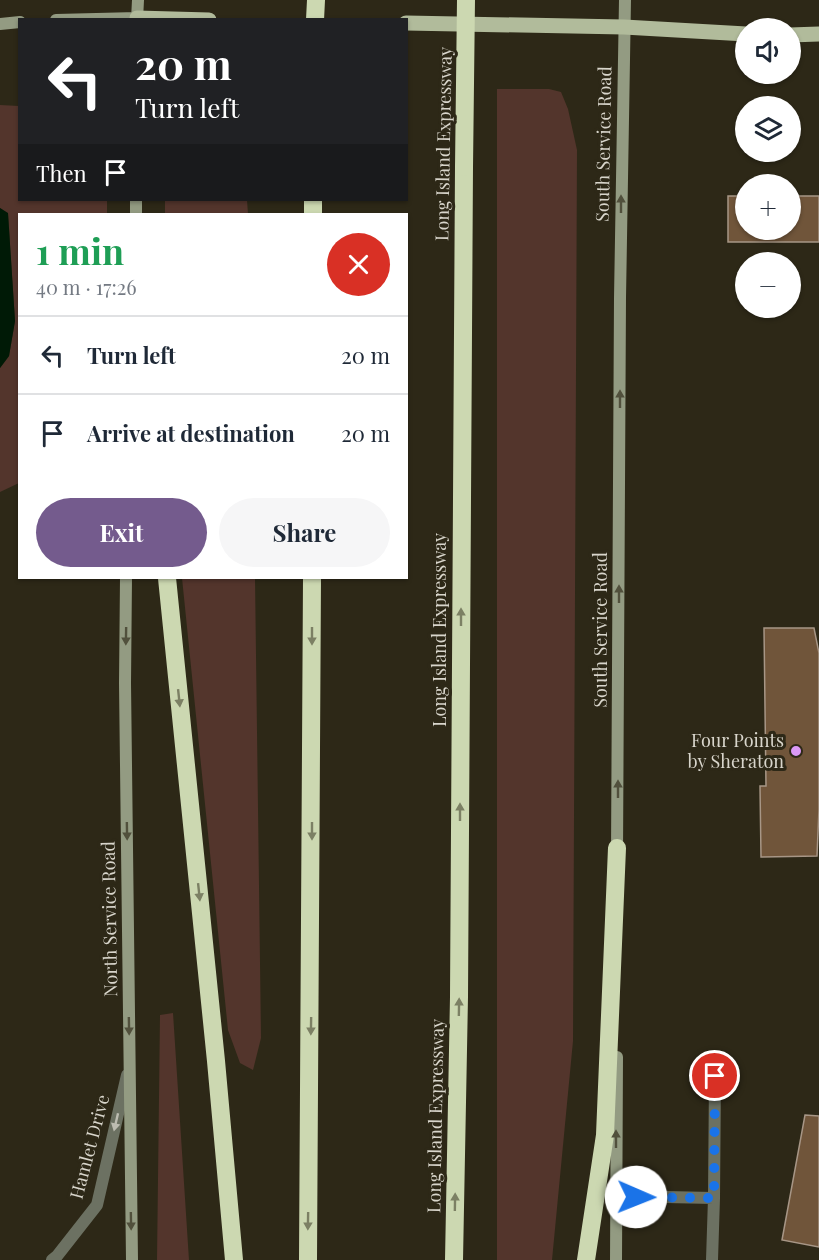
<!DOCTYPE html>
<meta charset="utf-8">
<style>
body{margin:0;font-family:"Playfair Display",serif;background:#f6f6f7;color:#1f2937;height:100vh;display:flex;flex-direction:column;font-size:22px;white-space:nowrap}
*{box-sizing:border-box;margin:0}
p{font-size:20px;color:#747a83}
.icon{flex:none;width:33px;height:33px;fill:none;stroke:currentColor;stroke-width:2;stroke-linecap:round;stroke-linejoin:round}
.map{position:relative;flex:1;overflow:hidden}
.side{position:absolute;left:18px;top:213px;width:390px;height:366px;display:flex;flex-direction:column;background:#fff;border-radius:0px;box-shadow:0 2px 4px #0004}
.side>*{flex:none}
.guide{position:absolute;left:18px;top:18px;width:390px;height:183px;border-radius:0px;box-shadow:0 2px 4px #0004;background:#202124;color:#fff;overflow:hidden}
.tools{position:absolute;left:735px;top:18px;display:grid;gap:12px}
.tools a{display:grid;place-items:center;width:66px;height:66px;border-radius:50%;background:#fff;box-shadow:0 2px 4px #0004;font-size:30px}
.pin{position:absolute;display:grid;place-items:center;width:51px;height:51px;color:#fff;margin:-26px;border:3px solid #fff;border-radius:50%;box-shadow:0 2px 6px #0007}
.me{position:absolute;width:66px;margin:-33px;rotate:91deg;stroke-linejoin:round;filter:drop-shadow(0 0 4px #0008)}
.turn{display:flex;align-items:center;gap:21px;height:126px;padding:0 18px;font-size:27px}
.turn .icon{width:78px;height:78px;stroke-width:2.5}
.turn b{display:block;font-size:42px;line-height:51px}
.then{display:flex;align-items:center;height:57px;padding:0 18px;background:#0003;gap:12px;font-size:22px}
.round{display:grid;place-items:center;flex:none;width:63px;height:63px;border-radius:32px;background:#f6f6f7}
.overview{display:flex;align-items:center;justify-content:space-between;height:102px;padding:0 18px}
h1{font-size:36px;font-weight:700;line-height:45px;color:#1e9e55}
.primary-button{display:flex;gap:12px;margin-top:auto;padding:12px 18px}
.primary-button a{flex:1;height:69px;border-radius:36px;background:#745b8d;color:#fff;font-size:24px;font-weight:700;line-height:69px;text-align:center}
.primary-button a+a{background:#f6f6f7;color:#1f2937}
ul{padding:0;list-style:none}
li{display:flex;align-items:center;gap:18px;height:78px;padding:0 18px;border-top:2px solid #e0e1e3}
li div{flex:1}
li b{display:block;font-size:22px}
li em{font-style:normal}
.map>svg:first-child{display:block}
.green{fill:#53352c}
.water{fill:#001a06}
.building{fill:#70553a;stroke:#a79686;stroke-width:1.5}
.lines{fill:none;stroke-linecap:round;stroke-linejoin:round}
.lane{stroke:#6c7162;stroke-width:12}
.street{stroke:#6c7162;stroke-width:12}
.secondary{stroke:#939b82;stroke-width:12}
.primary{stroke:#b1bb9b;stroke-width:15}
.highway{stroke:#ccd8b1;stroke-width:18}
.highway-bridge{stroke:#ccd8b1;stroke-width:18}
.oneway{fill:#51503c}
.oneway2{fill:#7c8064}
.oneway3{fill:#bdbcb1}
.route{stroke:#1a73e8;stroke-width:10;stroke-dasharray:0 18}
.poi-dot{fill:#db99f6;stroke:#2d2817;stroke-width:2}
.labels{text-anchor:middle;stroke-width:6;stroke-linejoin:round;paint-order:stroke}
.street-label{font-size:18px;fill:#d8d5cb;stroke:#2d2817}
.poi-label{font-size:18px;fill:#d8d5cb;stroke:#2d2817;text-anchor:end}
</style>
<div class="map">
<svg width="819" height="1260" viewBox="0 0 819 1260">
<rect width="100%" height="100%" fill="#2d2817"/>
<path class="green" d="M497,89H549L561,92L568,109L577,150L573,1041L552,1260H497Z
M0,105L19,106L20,200H107V214H20L19,483L0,492V368L9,356L15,321L8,214L0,208Z
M165,200H247L248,214H165Z
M182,578H255L261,1038L253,1070L240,1063L228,1030Z
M173,1013L189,1260H157L160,1015Z"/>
<path class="water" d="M0,208L8,213L15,321L9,356L0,368Z"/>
<path class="building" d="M728,196H746V230H790V196H819V242H728Z
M764,628H814L819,653V809L817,856L761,857L760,786H766Z
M805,1115L819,1116V1247L782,1240Z"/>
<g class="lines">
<path class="lane" d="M616,1196L714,1198L712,1260
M714,1198L715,1076"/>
<path class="street" d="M52,1260L57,1256L97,1205L127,1075"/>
<path class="secondary" d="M56,20L137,18
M137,20L138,0
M0,24L20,22
M136,200V214
M126,578L125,683L132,1260
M617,854L620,298L625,0
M616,1260L617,1057"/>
<path class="primary" d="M137,18L209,20
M406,23L624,27L746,34
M790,35L819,34"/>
<path class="highway" d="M315,20L316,0
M313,214V200
M167,578L216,1061L234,1260
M308,1260L312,578
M454,1260L459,997L464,167
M586,1260L605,1135L617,848"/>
<path class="highway-bridge" d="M464,167L466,0"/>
</g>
<defs><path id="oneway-solid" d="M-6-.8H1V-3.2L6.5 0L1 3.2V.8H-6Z" transform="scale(1.5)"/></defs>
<g class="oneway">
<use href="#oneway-solid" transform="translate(621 204) rotate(-90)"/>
<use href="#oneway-solid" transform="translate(620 399) rotate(-90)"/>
<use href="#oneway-solid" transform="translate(619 594) rotate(-90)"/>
<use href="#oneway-solid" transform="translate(126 636) rotate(91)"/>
<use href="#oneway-solid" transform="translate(618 789) rotate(-90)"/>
<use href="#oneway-solid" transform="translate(127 831) rotate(89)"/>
<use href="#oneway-solid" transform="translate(129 1026) rotate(89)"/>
<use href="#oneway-solid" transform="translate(616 1139) rotate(-90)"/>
<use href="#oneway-solid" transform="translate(131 1221) rotate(89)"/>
</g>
<g class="oneway2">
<use href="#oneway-solid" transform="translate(461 617) rotate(-90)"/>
<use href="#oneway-solid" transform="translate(312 636) rotate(90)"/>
<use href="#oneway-solid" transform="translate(179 698) rotate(84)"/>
<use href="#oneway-solid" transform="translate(460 812) rotate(-90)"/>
<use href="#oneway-solid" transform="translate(312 831) rotate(90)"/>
<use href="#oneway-solid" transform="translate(199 892) rotate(84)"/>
<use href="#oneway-solid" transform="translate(459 1007) rotate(-89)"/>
<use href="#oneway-solid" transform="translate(311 1026) rotate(91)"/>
<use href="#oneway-solid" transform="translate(455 1202) rotate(-89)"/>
<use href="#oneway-solid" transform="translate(308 1221) rotate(91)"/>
</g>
<use class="oneway3" href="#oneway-solid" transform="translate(116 1122) rotate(103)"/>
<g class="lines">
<path class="route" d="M636,1197L714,1198L715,1076"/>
</g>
<circle class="poi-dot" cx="796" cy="751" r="6"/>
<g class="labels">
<g class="street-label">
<text transform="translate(444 144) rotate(-89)" y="6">Long Island Expressway</text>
<text transform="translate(604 144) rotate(-89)" y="6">South Service Road</text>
<text transform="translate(440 630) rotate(-90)" y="6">Long Island Expressway</text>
<text transform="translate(601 630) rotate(-90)" y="6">South Service Road</text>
<text transform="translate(110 919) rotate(-91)" y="6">North Service Road</text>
<text transform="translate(436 1116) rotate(-89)" y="6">Long Island Expressway</text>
<text transform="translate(90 1147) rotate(-75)" y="6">Hamlet Drive</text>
</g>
<g class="poi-label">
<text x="784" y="747">Four Points<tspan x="784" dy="21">by Sheraton</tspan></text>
</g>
</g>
</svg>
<div class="tools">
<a><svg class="icon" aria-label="sound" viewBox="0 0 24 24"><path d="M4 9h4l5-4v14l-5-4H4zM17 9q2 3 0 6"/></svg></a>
<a><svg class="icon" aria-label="layers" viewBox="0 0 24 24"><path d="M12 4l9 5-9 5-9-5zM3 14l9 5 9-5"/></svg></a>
<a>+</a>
<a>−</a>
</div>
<div class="pin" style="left:715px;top:1076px;background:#d93025"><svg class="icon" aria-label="arrive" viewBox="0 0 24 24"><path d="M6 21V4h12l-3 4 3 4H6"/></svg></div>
<svg class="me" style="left:636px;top:1197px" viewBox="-20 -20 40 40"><circle r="19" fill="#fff"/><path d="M0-13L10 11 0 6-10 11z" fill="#1a73e8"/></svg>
<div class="guide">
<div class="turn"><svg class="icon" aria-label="left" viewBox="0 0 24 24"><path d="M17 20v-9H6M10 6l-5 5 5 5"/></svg><div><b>20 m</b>Turn left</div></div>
<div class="then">Then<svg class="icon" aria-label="arrive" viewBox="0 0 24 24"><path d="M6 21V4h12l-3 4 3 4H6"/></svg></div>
</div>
<section class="side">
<div class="overview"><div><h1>1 min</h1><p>40 m · 17:26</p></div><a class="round" style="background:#d93025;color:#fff"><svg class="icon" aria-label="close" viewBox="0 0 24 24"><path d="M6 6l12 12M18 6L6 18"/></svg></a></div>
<ul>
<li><svg class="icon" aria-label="left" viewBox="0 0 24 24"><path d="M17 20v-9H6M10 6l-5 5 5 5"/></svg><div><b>Turn left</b></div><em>20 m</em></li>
<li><svg class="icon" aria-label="arrive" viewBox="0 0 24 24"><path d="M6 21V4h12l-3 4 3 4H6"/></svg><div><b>Arrive at destination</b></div><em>20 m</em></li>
</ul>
<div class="primary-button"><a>Exit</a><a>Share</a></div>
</section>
</div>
